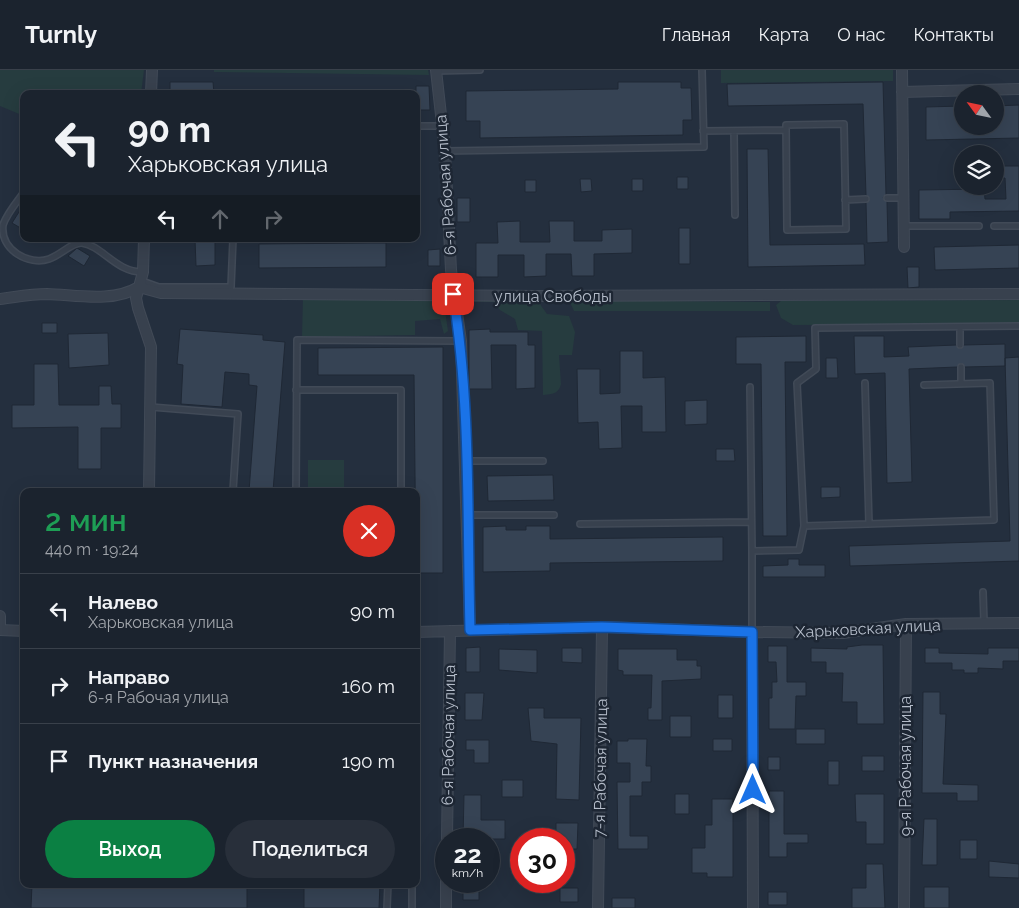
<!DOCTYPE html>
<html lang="ru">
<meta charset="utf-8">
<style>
body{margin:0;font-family:Raleway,sans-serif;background:#282f3a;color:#f1f3f6;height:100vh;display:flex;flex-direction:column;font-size:19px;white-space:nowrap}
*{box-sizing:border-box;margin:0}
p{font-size:16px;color:#a0a4aa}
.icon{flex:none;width:28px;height:28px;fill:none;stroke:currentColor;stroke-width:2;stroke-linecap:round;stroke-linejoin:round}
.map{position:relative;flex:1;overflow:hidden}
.drawer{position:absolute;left:20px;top:418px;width:400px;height:400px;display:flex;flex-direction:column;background:#1b232e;border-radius:10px;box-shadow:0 5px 20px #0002,0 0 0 1px #39404a}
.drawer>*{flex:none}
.guide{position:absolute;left:20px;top:20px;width:400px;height:152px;border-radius:10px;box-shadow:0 5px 20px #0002,0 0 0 1px #39404a;background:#1b232e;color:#f1f3f6;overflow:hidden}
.needle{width:32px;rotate:303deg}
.fabs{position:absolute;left:954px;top:15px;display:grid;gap:10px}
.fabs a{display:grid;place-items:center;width:50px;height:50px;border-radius:50%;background:#1b232e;box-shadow:0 5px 20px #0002,0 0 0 1px #39404a;font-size:25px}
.speed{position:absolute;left:435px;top:758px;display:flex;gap:10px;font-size:25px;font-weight:700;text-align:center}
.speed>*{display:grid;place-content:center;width:65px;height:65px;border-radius:50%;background:#1b232e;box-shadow:0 5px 20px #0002,0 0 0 1px #39404a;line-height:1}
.speed small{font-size:12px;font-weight:400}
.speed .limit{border:8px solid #d22;background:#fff;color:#111}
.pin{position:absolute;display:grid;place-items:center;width:42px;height:42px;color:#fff;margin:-21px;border-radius:10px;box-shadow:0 2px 8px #0006}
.me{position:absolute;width:55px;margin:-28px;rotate:0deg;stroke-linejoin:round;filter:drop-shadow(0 0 4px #0008)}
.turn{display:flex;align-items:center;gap:18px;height:105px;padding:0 25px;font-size:22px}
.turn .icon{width:65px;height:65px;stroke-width:2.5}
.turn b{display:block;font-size:35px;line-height:42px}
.lanes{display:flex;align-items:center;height:48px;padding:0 25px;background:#0003;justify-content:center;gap:25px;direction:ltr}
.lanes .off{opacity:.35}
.round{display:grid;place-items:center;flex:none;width:52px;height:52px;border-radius:26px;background:#282f3a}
.headline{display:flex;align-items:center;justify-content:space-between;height:85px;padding:0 25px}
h1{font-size:30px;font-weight:600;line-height:38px;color:#1e9e55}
.action{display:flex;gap:10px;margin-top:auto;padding:10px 25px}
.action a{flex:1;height:58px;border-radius:30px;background:#0b8043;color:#fff;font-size:20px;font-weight:600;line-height:58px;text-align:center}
.action a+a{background:#282f3a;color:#f1f3f6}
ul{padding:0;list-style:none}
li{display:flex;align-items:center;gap:15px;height:75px;padding:0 25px;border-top:1px solid #39404a}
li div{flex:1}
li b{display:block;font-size:19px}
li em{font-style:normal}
header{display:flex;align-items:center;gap:30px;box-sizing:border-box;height:70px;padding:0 25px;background:#1b232e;border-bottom:1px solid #39404a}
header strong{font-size:24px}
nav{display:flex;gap:28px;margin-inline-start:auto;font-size:18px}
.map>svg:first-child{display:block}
.green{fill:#263c3f}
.building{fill:#364354;stroke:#1f2835}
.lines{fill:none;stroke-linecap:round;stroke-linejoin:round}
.lane-casing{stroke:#414a57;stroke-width:8}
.street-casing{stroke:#414a57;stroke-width:12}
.lane{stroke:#38414e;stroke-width:5}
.street{stroke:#38414e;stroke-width:10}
.route-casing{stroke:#114b97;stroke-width:12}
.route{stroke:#1a73e8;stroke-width:9}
.labels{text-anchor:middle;stroke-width:5;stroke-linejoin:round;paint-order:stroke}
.street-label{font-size:16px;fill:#b4bcc9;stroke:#1d2633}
</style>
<header>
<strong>Turnly</strong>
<nav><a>Главная</a><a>Карта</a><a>О нас</a><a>Контакты</a></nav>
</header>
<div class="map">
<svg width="1019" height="838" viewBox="0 0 1019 838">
<rect width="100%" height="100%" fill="#242f3e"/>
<path class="green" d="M0,0H144L141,24H24V46L0,36Z
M214,0H428L429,5L214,2Z
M721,0H893V11L721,13Z
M303,226L443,227L448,261L444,264L440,249L415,251V265L302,267Z
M537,230L547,244L569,246L575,262L572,285H559L561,314C559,324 552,324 543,325L542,261L518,260L515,249L500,240L494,232L459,231Z
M569,230L770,232V241H574Z
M1019,230V254L793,255L781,248L776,235L781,231Z
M308,390H344V421H308Z"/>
<path class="building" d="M170,12H213L214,24H170Z
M618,12H681V18H691L692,50H683V65L480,68V51H466V21L618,19Z
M883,12L886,124L883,128L887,132L888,172L867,173L866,133L870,129L866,125L863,34L728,36L727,14Z
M416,16H429L430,40H416Z
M1019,35V68L926,70V37L962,36V56H995V36Z
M747,79H768L770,175L864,174L865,195L748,197Z
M999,96H1019V141L950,142V149H919V120L984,119L985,129H1006L1005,108H999Z
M677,107H688V119H677Z
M580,109H591L592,121L581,122Z
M632,109H643V121H632Z
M525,110H536V122H525Z
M457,128H470V152H457Z
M24,134V160L12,153Z
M520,151V172H550L549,151H574V171H602V160L632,159V183L594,184V206H572L571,184H546V206L524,207V185H498V207H476V173H498L497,152Z
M679,158H690V194H679Z
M195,169H215V195L196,196Z
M370,173H386V197L259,198V174Z
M1019,175V198L935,200L934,177Z
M77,178L90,186L84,196L68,186Z
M440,179V196H428V180Z
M907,197H919V217L908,218Z
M42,253H57V263H42Z
M180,259L263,265V270L285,272L273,421H249L257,316L249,315V304L225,302L222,337L181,334L183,295L177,294Z
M490,259V262H528V275H535V318L516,319V275H491L492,319H469V260Z
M108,263L109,295L69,298L68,264Z
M806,266V292H785L787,466H763L761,294H736V267Z
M854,266H884V287L909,286L908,277L956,275L960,279L964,275L1005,274V296L965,297L961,293L957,297L909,299L912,412L887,413L885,303L855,304Z
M443,277V503H416L414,305H318V278Z
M620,281H643V308L665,307L666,362H642V336H621L622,378L599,379L598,352L578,353L577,299H600V324L620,323Z
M1019,287V491L850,496L849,476L1010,471L1005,288Z
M826,288H837L838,308H826Z
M34,294H58L59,335H99V316H111L112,334H121V358H101V399H78V357L12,358V335H34Z
M707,330V354L685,355V331Z
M716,379H734L735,391H716Z
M553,405L554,430L488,431L487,406Z
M821,417H840V427L821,428Z
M506,456V460H526V456H550V469L723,467V491L550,493V501L483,502V457Z
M788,489H799V495H825V507H763V496L788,495Z
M862,575H883L884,654H857V632H842L843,603H826V592H811V578L847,579V577Z
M768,576H787V612H806V626H796L795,659H769V628H772V612H777L776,592H768Z
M480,577V602H466V578Z
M562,578H582V593L562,592Z
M925,578H939V583L988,584V578H1019V591H1003V599L978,598V603H964V600H952V593H925Z
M499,579L537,580V603L499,600Z
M618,579H677V590H697V596H701V609L662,611V650H648V638H651L652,605H623V601L618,600Z
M923,622H940V644H946L943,714L978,715V731H957V723H922Z
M465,623H484L482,650H465Z
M718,625H733V648H718Z
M528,638H544V648H581L579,730L556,729L557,674L531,671Z
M670,646H691V667H670Z
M796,659H825V674H796Z
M628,669H647L646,696H651V712H642V726H630V766H648V779H618L617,712H630V693H617V671H628Z
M713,669H732V681H713Z
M466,670H489V693H474V680H466Z
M862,686H884V701H862Z
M768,687H780V700H768Z
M828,691H839V715H828Z
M502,710H523V727H502Z
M769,721H784V764H808V773H787V787H769Z
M675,724H689V744H675Z
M855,724H884V774H866V752H856Z
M464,725H481V750H505V769H463Z
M712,729H733V807H707V803H692V778H705V755H712Z
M924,749H937V795H922Z
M556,753H578L577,779H564V769H556Z
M960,770H977V789H960Z
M989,791L1019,794V808L989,807Z
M866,794H883L885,838H852V818H866Z
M463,811H479V830H463Z
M32,814H247V838H31Z
M304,814H380L379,838H304Z
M924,817H949V838H924Z
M560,818H578V832H560Z
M768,822H787V835H768Z
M612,828H635V838H612Z"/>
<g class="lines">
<g class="lane-casing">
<path id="lane" d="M436,1L480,0
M844,54L846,159L787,160L786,55Z
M416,56H441
M703,61L786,60
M734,61L735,145
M445,81L704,77L702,0
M24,122C17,132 7,143 3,155C0,180 29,196 49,189C61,185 72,172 82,173C103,176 115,202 143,202
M887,128H903
M845,130L866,129
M904,156H979
M994,156H1019
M142,211L159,217H231L233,169
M960,257V275
M961,297V314
M865,313L869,454
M750,317L752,481
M296,320H401V421
M151,337L238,344L233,421
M466,391H543
M296,421L297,270L461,271
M467,445H554
M580,454L751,452
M804,456L994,450L990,313L924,315
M983,522L984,552
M752,562V481L799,480L804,456L797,313L816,299L815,258L1019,256
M387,838L388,814
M412,838V815"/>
</g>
<g class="street-casing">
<path id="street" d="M436,0L445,81L451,200L461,271L470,560
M902,0L904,177
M902,22L1019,19
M151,24L152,0
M144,169L143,202L136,228L138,238L151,277L149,421
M0,229C16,227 31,224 47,224C77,225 112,233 139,217L161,223L537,226L1019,224
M0,546V560
M0,560L24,561
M416,562L602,557L752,562L843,563L906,554L1019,553
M752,562L753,838
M447,769L450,561
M446,838V811
M598,838L602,557
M904,838L906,554"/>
</g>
<use href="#lane" class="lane"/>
<use href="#street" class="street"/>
</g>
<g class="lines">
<g class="route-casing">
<path id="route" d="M453,224C471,334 467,448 470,560L602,557L752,562L753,720"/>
</g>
<use href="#route" class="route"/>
</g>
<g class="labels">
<g class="street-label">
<text transform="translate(445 115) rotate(-94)" y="6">6-я Рабочая улица</text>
<text x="553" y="232">улица Свободы</text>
<text transform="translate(868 558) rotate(-3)" y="6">Харьковская улица</text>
<text transform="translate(448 665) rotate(-89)" y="6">6-я Рабочая улица</text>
<text transform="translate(905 696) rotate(-90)" y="6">9-я Рабочая улица</text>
<text transform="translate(600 698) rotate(-89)" y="6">7-я Рабочая улица</text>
</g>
</g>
</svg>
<div class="fabs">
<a><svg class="needle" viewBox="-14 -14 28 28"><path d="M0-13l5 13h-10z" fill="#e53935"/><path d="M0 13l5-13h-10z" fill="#a0a4aa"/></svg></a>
<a><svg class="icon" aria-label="layers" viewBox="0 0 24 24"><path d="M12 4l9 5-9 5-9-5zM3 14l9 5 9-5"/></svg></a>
</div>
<div class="speed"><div>22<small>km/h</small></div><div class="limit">30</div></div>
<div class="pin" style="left:453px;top:224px;background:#d93025"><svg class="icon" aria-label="arrive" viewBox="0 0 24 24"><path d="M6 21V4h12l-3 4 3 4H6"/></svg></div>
<svg class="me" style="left:753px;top:720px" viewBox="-20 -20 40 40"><path d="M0-17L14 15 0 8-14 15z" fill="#1a73e8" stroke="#fff" stroke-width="4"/></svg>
<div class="guide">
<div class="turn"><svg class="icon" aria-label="left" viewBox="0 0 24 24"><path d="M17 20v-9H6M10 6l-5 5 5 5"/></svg><div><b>90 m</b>Харьковская улица</div></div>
<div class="lanes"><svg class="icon" aria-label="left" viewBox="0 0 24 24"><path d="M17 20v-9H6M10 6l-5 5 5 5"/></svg><svg class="icon off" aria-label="ahead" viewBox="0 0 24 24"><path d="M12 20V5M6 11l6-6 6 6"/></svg><svg class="icon off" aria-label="right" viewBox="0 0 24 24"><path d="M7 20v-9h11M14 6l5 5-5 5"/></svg></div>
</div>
<section class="drawer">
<div class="headline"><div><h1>2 мин</h1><p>440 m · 19:24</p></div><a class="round" style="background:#d93025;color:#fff"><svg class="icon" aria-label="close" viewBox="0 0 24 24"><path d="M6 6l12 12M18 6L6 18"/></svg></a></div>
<ul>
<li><svg class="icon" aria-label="left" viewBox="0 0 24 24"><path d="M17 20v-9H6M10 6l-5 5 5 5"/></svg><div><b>Налево</b><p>Харьковская улица</p></div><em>90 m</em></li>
<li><svg class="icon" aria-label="right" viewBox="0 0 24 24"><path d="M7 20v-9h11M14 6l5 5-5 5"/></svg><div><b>Направо</b><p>6-я Рабочая улица</p></div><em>160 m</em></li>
<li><svg class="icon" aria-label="arrive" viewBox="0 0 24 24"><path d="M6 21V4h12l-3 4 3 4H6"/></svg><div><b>Пункт назначения</b></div><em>190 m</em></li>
</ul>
<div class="action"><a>Выход</a><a>Поделиться</a></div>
</section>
</div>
